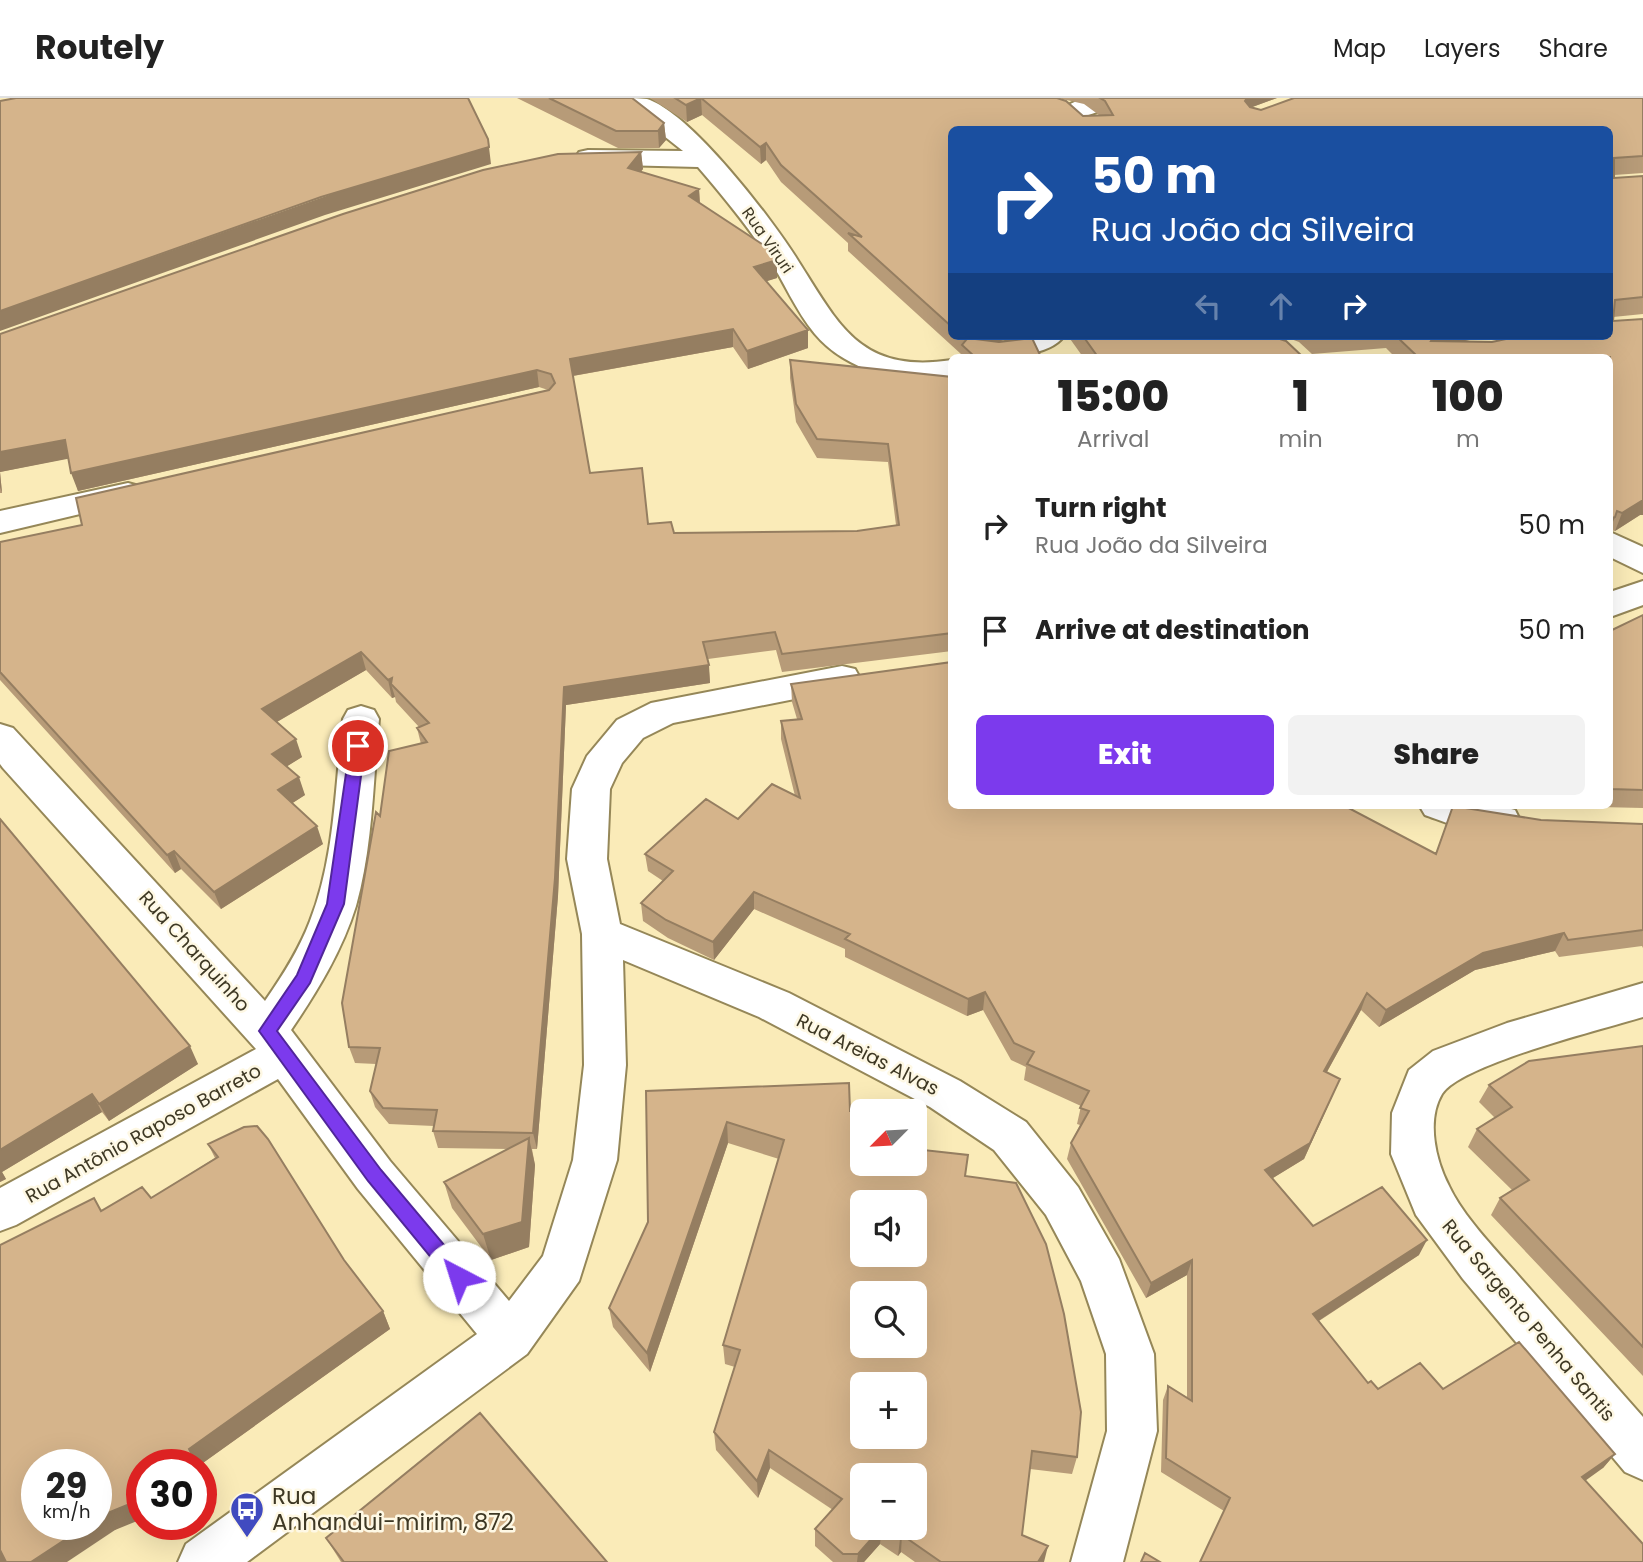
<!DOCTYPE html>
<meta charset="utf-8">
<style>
body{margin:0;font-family:Poppins,sans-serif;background:#f2f2f2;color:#222;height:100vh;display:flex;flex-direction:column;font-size:26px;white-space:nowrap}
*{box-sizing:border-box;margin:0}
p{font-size:23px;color:#767676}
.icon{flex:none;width:38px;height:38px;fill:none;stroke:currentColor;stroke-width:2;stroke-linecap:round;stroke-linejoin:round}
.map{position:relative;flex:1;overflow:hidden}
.drawer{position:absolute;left:948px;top:256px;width:665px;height:455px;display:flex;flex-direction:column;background:#fff;border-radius:10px;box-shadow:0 7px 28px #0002}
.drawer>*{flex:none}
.top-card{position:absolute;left:948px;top:28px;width:665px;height:214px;border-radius:10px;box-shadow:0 7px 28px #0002;background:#1a4fa0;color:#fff;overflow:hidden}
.needle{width:46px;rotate:246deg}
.controls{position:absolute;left:850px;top:1001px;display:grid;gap:14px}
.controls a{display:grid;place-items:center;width:77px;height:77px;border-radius:10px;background:#fff;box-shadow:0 7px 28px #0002;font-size:35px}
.speed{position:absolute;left:21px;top:1351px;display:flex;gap:14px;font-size:35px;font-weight:700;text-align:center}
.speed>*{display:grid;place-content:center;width:91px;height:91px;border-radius:50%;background:#fff;box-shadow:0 7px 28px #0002;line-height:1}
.speed small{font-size:18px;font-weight:400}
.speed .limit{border:10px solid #d22;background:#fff;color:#111}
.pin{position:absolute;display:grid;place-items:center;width:60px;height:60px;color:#fff;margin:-30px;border:4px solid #fff;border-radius:50%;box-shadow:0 2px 7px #0007}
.me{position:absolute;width:77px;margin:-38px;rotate:320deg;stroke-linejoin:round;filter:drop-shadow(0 0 5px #0008)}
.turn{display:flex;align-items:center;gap:24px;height:147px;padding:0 28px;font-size:32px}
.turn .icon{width:91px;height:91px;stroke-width:2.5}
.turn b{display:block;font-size:49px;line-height:60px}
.lanes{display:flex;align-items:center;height:66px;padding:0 28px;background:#0003;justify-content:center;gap:35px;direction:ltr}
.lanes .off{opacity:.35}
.eta{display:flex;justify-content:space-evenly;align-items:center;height:119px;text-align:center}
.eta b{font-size:42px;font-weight:800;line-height:49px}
.cta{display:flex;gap:14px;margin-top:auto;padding:14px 28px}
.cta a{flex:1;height:80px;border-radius:10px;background:#7c3aed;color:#fff;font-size:28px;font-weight:800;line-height:80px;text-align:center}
.cta a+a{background:#f2f2f2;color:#222}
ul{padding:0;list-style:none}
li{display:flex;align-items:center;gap:21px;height:105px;padding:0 28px}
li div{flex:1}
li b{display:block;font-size:26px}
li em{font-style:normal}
header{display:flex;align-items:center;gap:42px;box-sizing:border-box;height:98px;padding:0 35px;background:#fff;border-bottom:2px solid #e0e0e0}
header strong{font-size:33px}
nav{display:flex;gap:38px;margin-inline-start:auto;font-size:24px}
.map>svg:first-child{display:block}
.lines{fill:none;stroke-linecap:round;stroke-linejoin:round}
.minor-casing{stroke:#958758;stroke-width:4}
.minor{fill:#fff;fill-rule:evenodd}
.wall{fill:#b79b78;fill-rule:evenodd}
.shaded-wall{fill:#957e61}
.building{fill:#d5b48b;stroke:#957e61;stroke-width:2;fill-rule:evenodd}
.route{fill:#7c3aed;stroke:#51269a;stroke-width:2}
.labels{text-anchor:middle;stroke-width:5;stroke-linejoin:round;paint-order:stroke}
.far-street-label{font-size:16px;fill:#3e3824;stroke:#fef8e4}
.street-label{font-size:19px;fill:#3e3824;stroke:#fef8e4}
.near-poi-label{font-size:23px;fill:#3e3824;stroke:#fef8e4;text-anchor:start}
</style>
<header>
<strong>Routely</strong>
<nav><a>Map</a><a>Layers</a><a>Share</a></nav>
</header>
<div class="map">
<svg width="1643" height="1464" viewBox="0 0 1643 1464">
<rect width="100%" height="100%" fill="#faebb8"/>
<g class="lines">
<g class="minor-casing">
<path id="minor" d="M616,0C625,0 638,0 647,1C691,15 772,121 797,161C839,227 860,276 952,262V280C904,287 847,274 815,236C795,212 784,183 767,158C747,127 722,97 698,69L579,66L575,60L579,54L588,52L683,53Z
M1083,0H1116C1108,13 1081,22 1066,18L1062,13L1066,8Z
M1021,238H1064C1048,260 1000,259 976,259L981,253Z
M128,385L139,388L144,395L139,402L0,435V413Z
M1610,434L1643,449V475L1610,459Z
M1643,483V507L1610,519V494Z
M842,568L855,571L860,580L855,589L673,625L643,640L622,665L610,691L607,761L620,826L789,895L960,983L1026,1024L1078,1089L1119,1161L1154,1256L1157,1333L1123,1464H1071L1107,1333L1106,1256L1081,1183L1046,1117L994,1052L930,1009L759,919L623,862L626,967L617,1062L579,1183L527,1256L247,1464H178L186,1446L477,1236L358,1091L278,981L16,1127L0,1133V1090L256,951L3,670L0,666V626L13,630L265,903C283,877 299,852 310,823C335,760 335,688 343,621L348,612L361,608L374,612L379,621C373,683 373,748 356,808C342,853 317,894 291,932L390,1063L509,1203L543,1158L573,1062L584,967L582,836L567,761L572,691L587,658L617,622L651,605Z
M1419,707H1496L1515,712L1520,722L1515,732C1485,742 1453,727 1425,717Z
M1643,885V919C1604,931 1461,966 1442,996C1426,1023 1436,1063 1449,1088C1463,1118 1495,1151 1517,1176C1559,1224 1601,1271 1643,1319V1382L1625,1374L1463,1181L1416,1117L1391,1056L1392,1015L1409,972L1433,953L1507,925Z"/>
</g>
<use href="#minor" class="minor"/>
</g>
<path class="wall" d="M517,0H632L664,25L666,42L659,50H618Z
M650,0H1057L1083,18L1099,17L1084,6L1058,0H1277L1252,9L1261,12L1643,0V75L1614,77V80L1643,78V216L1613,219V223L1643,221V417H1640L1615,433L1610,432V259H1395L1386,250L1312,256L1299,244L1283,238H1489L1464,243L1492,244L1610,238V32H952V238H1014L999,244L1041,259H961V256L848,153V145L781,84L766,62L761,66L702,17L687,24Z
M641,54L643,71L640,74L699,91L700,105L777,162V180L766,183L808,250L748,271L733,249L573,278L590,375L648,426L674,435L857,433L896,427L888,364L817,360L796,324L790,280V262L952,279V553L782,574L776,552L708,561L710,585L566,607L558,798L537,1051H532L535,1067L529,1149L491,1162L452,1110L444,1084L509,1051L438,1050L433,1033L434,1028L389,1026L375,1009L370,993L376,966L355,965L349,949L380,718L421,646L417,630L419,629L396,604L395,599L392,600L366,572L277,624L302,659L287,668L305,697L292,705L323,746L221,811L181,771L175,775L0,582V444L82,427L548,292L539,289L78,393L69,360L0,374L2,395H0V236Z
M1068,238H1271L1303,259H1083Z
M1643,517V710L1517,707H1610V533Z
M791,586L1436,755L1453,708L1541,722L1643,726V850L1642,848L1559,859L1555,853L1475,872L1379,929L1361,912L1327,974L1333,997L1304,1061L1273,1080L1313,1128L1419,1157L1319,1223L1368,1285L1378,1291H1443L1615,1356L1603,1370L1224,1413L1161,1374L1163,1302L1168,1288L1187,1299V1177L1146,1200L1067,1061L1071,1045L1080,1027L1077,1026L1081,1008L1024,982L1026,969L1011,962L983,912L967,918L845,859V851L754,811L714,862L668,840L643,823L641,805L663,783L648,773L645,756L738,721L795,698L781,641V623L797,621L792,604Z
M0,721L198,966L109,1023L102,1014L2,1074L6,1081L0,1084Z
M1643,948V1278L1491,1117L1500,1100L1512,1092L1468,1049L1477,1031L1495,1020L1479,1004L1489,987Z
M646,993L850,1013L863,1066L965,1078L1077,1359L1072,1376L1030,1371L1022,1437L1044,1464H915L901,1454L898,1458L880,1446L864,1464H833L815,1448V1431L833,1412L770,1370L758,1400L716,1352L714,1334L735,1269L725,1266L723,1247L779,1061L728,1045L650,1274L613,1229L609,1210L648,1124ZM915,1377V1430H863Z
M208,1046L344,1162L383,1213L390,1231L200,1367L115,1432L102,1113L151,1100L215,1060Z
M326,1440L607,1464H341Z"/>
<path class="shaded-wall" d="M701,0L702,17L687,24L686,7Z
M1247,0H1277L1247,11L1245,3Z
M664,25L666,42L659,50L658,33Z
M488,41L491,66L325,117L0,233V213Z
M766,45V62L761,66L760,49Z
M641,54L643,71L630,87L628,70Z
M699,91L700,109L689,98Z
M777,162V180L755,187L754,169Z
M733,231V249L572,278L570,261Z
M808,232V250L748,271L747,253Z
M977,238H1014L980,251L973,259L975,241Z
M1434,238H1489L1431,250V243Z
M537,272L539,289L78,393L71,375Z
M65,342L72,360L0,374L2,395L0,389V354Z
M1643,402V417H1640L1615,433L1622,415Z
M1615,419L1610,431V421Z
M361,554L366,572L268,629L262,611Z
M709,567L710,585L566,607L558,798L537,1051L533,1035L564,589Z
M392,580L391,586L395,599L392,600L388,582Z
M296,641L302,659L278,674L272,656Z
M299,679L305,697L285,710L278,692Z
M317,728L323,746L221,811L214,794Z
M174,753L181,771L175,775L167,757Z
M754,794V811L714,862L713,844Z
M1564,835L1555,853L1475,872L1379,929L1386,912L1483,855Z
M985,894L983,912L967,918L968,901Z
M1367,895L1361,912L1318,990L1324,973Z
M190,948L198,966L109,1023L99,1006Z
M1340,981L1304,1061L1260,1088L1265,1072Z
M92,996L102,1014L2,1074L6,1081L0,1084V1052Z
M727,1024L728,1045L650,1274L647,1255Z
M529,1040L535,1067L529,1149L491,1162L483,1136Z
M1427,1142L1419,1157L1306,1231L1313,1216Z
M1192,1162L1187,1177L1146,1200L1151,1185Z
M383,1213L390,1231L200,1367H198L189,1351Z
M769,1352L770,1370L758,1400L757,1383Z
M1615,1356L1603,1370L1571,1393L1582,1379Z
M201,1370L211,1386L201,1393Z
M142,1401V1421L115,1432L67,1464H31L89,1426H96V1421L103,1417Z
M882,1430L880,1446L864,1464H857L858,1456Z
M902,1437L901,1454L898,1458L900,1441Z
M1048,1448L1044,1464H1038Z
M0,1450L7,1464H0Z"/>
<path class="building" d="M16,0H468L488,41L489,49L321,99L0,213V3Z
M549,0H632L664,25L658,33H616Z
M675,0H1057L1066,3L1083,18L1113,17L1105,3L1100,0H1247L1245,3L1250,9L1261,12L1294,0H1643V58L1614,60V80L1643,78V199L1615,202L1613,223L1643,221V402L1622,415L1617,413L1615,419L1610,421V259H1418L1396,238H1434L1431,243L1492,244L1520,238H1610V32H952V229L848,135L862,139L781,67L766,45L760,49L701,0L686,7Z
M641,54L628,70L699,91L689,98L771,152L777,162L754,169L808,232L747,253L733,231L570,261L590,375L642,370L648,426L671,424L674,435L857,433L899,427L888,346L817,341L796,306L790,262L952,279V535L782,556L775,534L703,544L709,567L564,589L555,780L533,1035L433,1033L437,1012L383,1010L370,993L380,950L349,949L342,905L376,714L380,718L389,653L427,644L417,630L429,625L391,586L392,580L388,582L361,554L262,611L296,641L272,656L299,679L278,692L317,728L214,794L174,753L167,757L0,574V444L82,427L76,400L549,292L555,285L551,276L537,272L71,375L65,342L0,354V236L343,116L483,72L558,56Z
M962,238H977L975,241L999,244L1032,240L1041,259H975L962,247L966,242Z
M1083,238H1271L1286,243L1303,259H1098Z
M1643,517V692L1610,691V533Z
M952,564V707H1343L1436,756L1453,708L1541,722L1643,726V832L1568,842L1564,835L1483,855L1386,912L1367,895L1324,973L1340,981L1310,1045L1265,1072L1313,1128L1382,1089L1427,1142L1313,1216L1368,1285L1371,1283L1378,1291L1420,1265L1443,1291L1519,1244L1615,1356L1582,1379L1643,1446V1464H1200L1230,1400L1166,1360L1168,1288L1192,1303V1162L1151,1185L1071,1045L1089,1013L1080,1010L1089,993L1027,966L1034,954L1014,945L985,894L968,901L845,841L850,836L754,794L713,844L666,822L641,805L673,773L645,756L706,701L738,721L772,686L800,700L781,623L802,621L791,586Z
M0,721L190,948L99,1006L92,996L0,1052Z
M1643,948V1249L1500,1100L1529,1082L1477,1031L1512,1009L1489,987L1529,963Z
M849,985L850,1013H870H863V1066H915V1051L968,1057L965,1078L1016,1085L1046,1146L1064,1216L1081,1314L1077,1359L1032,1353L1022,1437L1048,1448L1038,1464H941L902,1437L900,1441L883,1430H915V1377H863V1430H881L858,1456H843L815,1431L842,1401L769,1352L757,1383L714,1334L740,1252L723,1247L784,1042L727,1024L647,1255L609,1210L648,1124L646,993ZM863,1104H915V1157H863ZM863,1195H915V1248H863ZM863,1286H915V1339H863Z
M257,1028L268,1041L344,1162L383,1213L189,1351L198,1367H142V1401L103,1417L96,1421V1367H37V1426H89L31,1464H6L0,1452V1147L94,1100L101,1113L142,1089L151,1100L218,1059L208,1046L244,1029Z
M529,1040L522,1124L483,1136L444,1084Z
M480,1315L607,1464H344L326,1440Z
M1145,1455L1160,1464H1141Z"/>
<path class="route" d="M358,642L365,648L344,806L310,885L277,933L381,1072L466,1173L469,1179L466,1185L459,1188L452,1185L368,1083L259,933L297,877L327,806L350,648Z"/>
<defs>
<g id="bus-pin" transform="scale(1.75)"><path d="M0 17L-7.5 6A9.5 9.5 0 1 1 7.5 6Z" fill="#414bc0" stroke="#fef8e4"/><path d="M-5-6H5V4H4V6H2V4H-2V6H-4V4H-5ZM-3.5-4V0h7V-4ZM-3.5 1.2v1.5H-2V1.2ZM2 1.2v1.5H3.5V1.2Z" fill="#fff"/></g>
</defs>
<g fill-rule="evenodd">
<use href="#bus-pin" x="247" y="1411"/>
</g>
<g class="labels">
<g class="far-street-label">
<text transform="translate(768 142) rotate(55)" y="6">Rua Viruri</text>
</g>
<g class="street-label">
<text transform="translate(195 853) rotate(48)" y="7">Rua Charquinho</text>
<text transform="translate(868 956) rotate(27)" y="7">Rua Areias Alvas</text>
<text transform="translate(143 1035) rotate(-29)" y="7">Rua Antônio Raposo Barreto</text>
<text transform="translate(1529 1222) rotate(50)" y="7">Rua Sargento Penha Santis</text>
</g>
<g class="near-poi-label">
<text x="272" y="1406">Rua<tspan x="272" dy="26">Anhandui-mirim, 872</tspan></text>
</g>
</g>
</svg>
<div class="controls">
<a><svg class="needle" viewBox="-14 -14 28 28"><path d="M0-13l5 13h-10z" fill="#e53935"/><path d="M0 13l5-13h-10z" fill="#767676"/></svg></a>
<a><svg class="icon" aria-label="sound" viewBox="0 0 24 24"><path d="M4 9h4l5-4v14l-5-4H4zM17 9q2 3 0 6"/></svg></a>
<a><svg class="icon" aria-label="search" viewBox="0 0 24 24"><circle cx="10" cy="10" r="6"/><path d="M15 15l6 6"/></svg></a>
<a>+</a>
<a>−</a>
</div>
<div class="speed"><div>29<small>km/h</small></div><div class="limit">30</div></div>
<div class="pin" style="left:358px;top:648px;background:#d93025"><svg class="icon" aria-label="arrive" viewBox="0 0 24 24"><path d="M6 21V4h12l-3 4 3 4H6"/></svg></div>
<svg class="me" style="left:459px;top:1179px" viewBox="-20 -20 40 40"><circle r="19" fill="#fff"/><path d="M0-13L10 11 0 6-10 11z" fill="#7c3aed"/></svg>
<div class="top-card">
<div class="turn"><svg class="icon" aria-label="right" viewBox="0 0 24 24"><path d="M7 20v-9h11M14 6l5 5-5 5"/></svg><div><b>50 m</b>Rua João da Silveira</div></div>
<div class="lanes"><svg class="icon off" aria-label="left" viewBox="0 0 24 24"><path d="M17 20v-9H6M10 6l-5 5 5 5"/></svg><svg class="icon off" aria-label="ahead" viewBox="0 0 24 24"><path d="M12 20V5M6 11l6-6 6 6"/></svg><svg class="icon" aria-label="right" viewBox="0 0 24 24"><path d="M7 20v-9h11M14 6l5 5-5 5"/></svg></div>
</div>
<section class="drawer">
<div class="eta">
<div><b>15:00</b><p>Arrival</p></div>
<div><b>1</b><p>min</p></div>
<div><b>100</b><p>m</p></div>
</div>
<ul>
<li><svg class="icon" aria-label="right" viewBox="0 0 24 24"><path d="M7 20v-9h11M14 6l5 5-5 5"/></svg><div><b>Turn right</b><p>Rua João da Silveira</p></div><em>50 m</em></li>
<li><svg class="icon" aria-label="arrive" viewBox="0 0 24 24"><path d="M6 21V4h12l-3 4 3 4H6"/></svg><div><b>Arrive at destination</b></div><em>50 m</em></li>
</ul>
<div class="cta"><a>Exit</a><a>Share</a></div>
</section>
</div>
